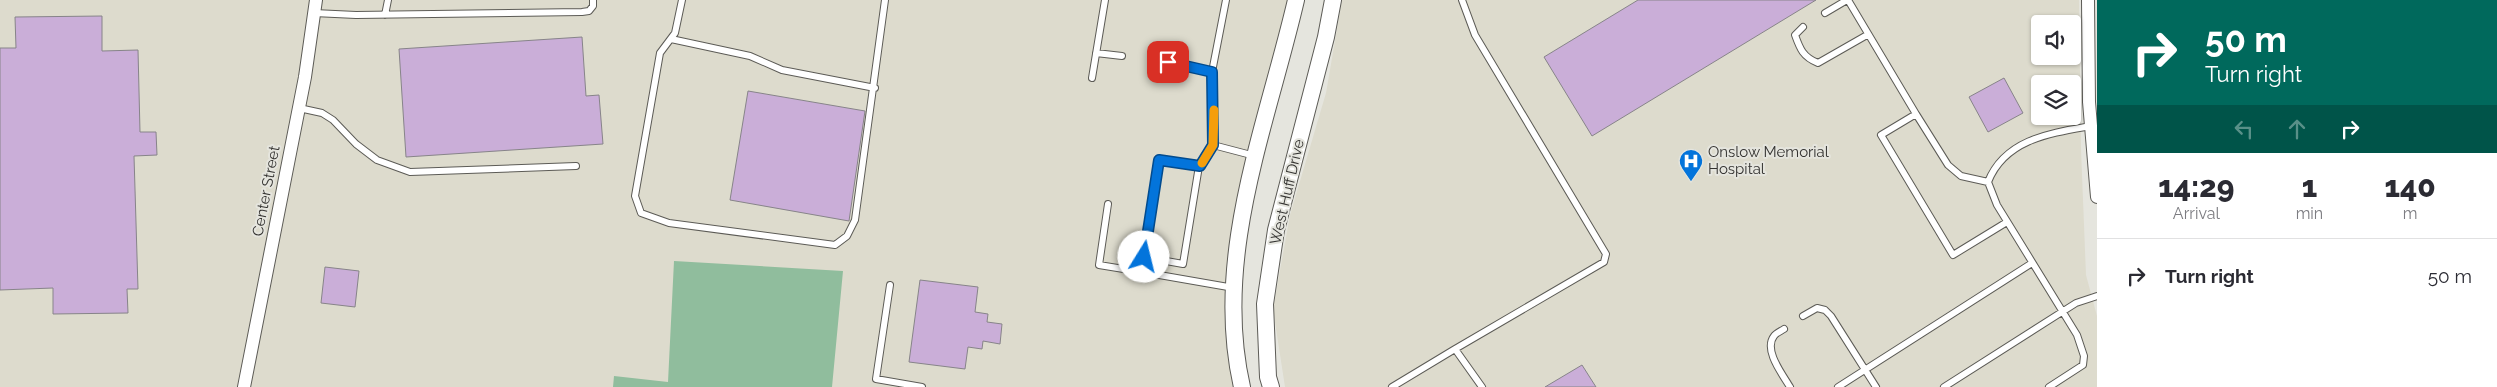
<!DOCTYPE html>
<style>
body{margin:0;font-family:Raleway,sans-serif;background:#f7f7f7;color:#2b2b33;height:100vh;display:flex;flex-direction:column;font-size:19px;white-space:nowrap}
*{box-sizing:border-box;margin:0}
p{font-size:16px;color:#7c7c81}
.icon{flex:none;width:28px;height:28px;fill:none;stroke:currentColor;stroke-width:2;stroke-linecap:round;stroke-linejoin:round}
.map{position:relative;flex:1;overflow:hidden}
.drawer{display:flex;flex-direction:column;background:#fff;width:400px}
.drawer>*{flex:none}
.hud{background:#00695c;color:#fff;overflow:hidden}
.tools{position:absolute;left:2031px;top:15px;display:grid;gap:10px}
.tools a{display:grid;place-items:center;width:50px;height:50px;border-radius:5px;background:#fff;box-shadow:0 1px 4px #0004;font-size:25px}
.pin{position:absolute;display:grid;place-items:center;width:42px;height:42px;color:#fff;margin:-21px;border-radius:10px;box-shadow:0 2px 8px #0006}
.me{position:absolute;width:55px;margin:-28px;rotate:9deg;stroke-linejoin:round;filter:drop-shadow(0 0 4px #0008)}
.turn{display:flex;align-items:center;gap:18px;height:105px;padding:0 25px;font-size:22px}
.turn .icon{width:65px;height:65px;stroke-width:2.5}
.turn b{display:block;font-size:35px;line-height:42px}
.lanes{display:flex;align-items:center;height:48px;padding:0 25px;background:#0003;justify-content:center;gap:25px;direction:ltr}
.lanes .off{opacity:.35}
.eta{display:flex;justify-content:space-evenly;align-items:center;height:85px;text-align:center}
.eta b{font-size:30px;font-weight:800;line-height:35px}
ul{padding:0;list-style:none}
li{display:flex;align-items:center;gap:15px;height:75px;padding:0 25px;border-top:1px solid #e1e1e2}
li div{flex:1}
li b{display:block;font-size:19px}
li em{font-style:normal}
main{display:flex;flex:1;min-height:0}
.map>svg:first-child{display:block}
.built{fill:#dddbcd;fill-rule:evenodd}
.forest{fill:#90bd9d}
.building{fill:#caaed8;stroke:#878489}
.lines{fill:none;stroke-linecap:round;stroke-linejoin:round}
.service-casing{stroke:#5c5b56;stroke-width:8}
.minor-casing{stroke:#5c5b56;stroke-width:14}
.tertiary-casing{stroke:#5c5b56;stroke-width:18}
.service{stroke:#fff;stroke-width:6}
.minor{stroke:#fff;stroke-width:12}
.tertiary{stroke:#fff;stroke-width:16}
.route-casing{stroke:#024b8e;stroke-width:12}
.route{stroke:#0374db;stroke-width:9}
.slow{stroke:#f59e0b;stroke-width:9}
.labels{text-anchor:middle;stroke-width:4;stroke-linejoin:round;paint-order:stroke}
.poi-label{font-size:15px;fill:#343331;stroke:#e5e5de;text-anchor:start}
.street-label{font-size:15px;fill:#343331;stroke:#e5e5de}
</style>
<main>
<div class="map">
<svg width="2097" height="387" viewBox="0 0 2097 387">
<rect width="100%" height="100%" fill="#e5e5de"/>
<path class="built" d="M0,0H1296L1235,257L1242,387H0Z
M1342,0H2079L2081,149L2086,275L2097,316V387H1285L1273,309L1290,215L1326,93ZM2040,24H2072V56H2040ZM2040,84H2072V116H2040Z"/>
<path class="forest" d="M674,261L843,271L832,387H613L614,376L668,382Z"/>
<path class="building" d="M1638,0H1816L1592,136L1544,57Z
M102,16V51L138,50L140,132H156L157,155L134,156L138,289H127L128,313L53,314V288L0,290V48H16L15,17Z
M582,37L586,96L599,95L603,144L406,157L399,49Z
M2004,78L2023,113L1988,132L1969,97Z
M748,91L865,111L849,221L730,200Z
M325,267L359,271L355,307L321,303Z
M920,280L978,287L975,312L988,314L987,322L1002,324L1000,344L983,341L982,349L968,347L965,369L909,362Z
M1582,365L1596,387H1545Z"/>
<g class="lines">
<g class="service-casing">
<path id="service" d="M682,0L675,33L660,53L635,196L641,213L669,223L835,245L847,236L855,220L885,0
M1462,0L1475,35L1606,254L1604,262L1455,349L1482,387
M1848,0L1916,114
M314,13L356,15L582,12L589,11L593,6V0
M1825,13L1847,0
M385,15L388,0
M1803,27L1795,35C1800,49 1803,57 1818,63L1867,35
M671,39L750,56L782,70L875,88
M1096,53L1122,56
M1168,62L1212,72
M1092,78L1105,0
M299,108L322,113L333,120L356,144L377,160L410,172L576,166
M1213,145L1212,72L1226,0
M1199,166L1159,160L1144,257L1183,264L1199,166L1213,145L1255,156
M1988,182L1961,176L1948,165L1916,114L1881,135L1953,255L2007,222
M1108,204L1099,265L1142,272
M1144,257L1142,272L1234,288
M890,285L876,379L922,387
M1803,316L1817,308L1825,310L1831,316L1876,387
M1784,329C1781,331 1776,333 1774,336C1763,350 1783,375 1790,387
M1392,387L1455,349
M1838,387L2032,263
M1944,387L2076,303L2097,296
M2049,387L2083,365L2084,356L2077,335L1997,205L1988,182C2005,139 2051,133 2091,126"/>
</g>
<g class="minor-casing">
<path id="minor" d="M2088,0L2089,102L2097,197
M244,387L305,77L316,0"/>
</g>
<g class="tertiary-casing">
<path id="tertiary" d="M1242,387C1212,257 1267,125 1296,0
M1271,387L1268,377L1265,304L1276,230L1326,37L1333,0"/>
</g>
<use href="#service" class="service"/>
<use href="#minor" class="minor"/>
<use href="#tertiary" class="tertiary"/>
</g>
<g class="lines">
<g class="route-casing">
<path id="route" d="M1144,257L1159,160L1200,166L1213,145L1212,72L1168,62"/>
</g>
<use href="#route" class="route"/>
<path class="slow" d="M1202,163L1213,145L1214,110"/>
</g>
<defs>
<g id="hospital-pin" transform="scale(1.25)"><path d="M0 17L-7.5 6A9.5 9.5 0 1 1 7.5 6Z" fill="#0374db" stroke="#e5e5de"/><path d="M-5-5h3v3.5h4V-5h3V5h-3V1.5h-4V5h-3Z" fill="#fff"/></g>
</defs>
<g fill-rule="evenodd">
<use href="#hospital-pin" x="1691" y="161"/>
</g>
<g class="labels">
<g class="poi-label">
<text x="1708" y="157">Onslow Memorial<tspan x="1708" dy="17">Hospital</tspan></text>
</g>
<g class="street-label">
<text transform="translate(266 191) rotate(-79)" y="5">Center Street</text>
<text transform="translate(1287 192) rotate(-77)" y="5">West Huff Drive</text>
</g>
</g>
</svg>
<div class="tools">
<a><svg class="icon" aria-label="sound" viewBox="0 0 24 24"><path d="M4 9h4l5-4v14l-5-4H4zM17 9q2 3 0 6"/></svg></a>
<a><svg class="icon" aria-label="layers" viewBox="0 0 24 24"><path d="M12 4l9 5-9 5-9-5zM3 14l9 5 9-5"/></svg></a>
</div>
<div class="pin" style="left:1168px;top:62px;background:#d93025"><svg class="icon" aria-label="arrive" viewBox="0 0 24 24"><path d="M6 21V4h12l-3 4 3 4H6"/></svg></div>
<svg class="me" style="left:1144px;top:257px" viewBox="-20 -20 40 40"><circle r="19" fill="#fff"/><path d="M0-13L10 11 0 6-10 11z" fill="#0374db"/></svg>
</div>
<section class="drawer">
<div class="hud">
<div class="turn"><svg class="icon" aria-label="right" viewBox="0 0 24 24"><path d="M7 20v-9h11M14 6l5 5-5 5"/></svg><div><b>50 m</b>Turn right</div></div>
<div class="lanes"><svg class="icon off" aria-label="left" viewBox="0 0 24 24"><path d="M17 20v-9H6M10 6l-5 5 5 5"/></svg><svg class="icon off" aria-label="ahead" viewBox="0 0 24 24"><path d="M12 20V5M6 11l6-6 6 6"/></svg><svg class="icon" aria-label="right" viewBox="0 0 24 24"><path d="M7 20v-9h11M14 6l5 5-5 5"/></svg></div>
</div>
<div class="eta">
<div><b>14:29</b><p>Arrival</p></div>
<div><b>1</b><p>min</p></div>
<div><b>140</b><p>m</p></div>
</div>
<ul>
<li><svg class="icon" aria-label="right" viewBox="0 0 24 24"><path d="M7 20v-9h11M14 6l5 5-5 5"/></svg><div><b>Turn right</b></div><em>50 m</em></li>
</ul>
</section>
</main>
